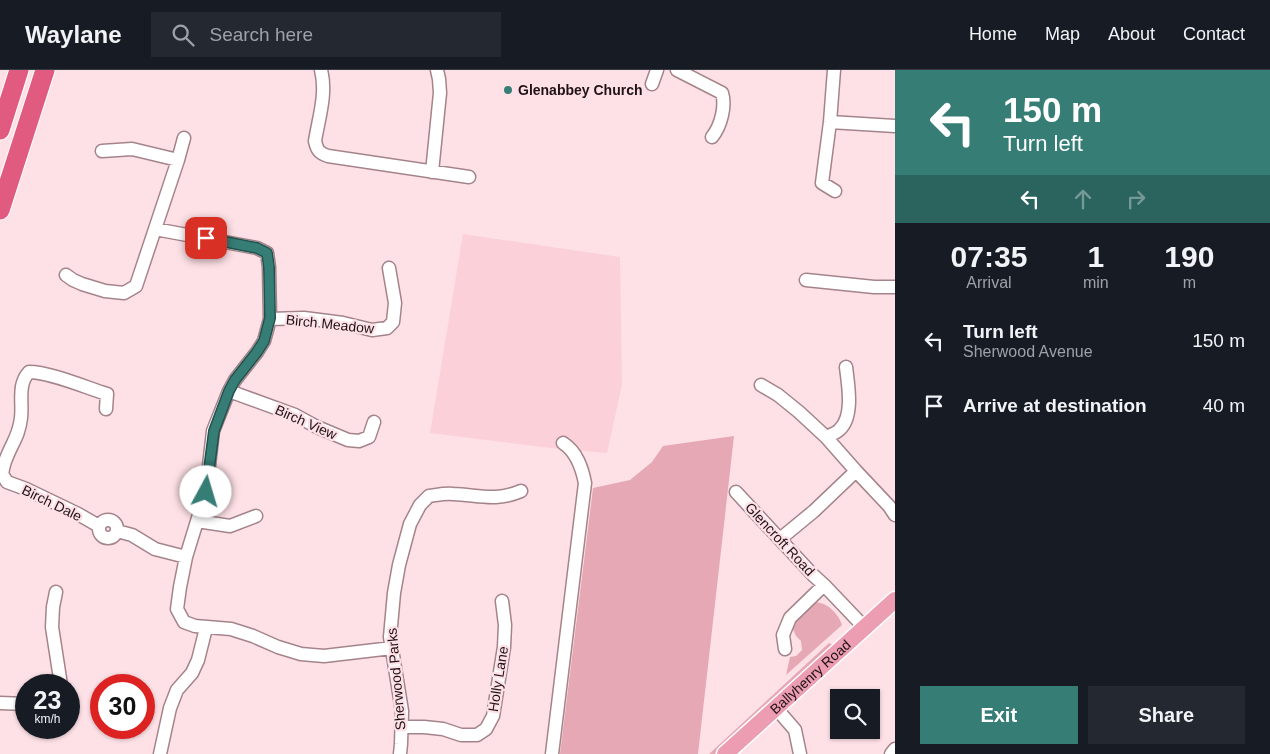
<!DOCTYPE html>
<style>
body{margin:0;font-family:Helvetica,sans-serif;background:#242831;color:#f1f3f6;height:100vh;display:flex;flex-direction:column;font-size:19px;white-space:nowrap}
*{box-sizing:border-box;margin:0}
p{font-size:16px;color:#9ea1a6}
.icon{flex:none;width:28px;height:28px;fill:none;stroke:currentColor;stroke-width:2;stroke-linecap:round;stroke-linejoin:round}
.map{position:relative;flex:1;overflow:hidden}
.sheet{display:flex;flex-direction:column;background:#171b24;width:375px}
.sheet>*{flex:none}
.hud{background:#367d76;color:#fff;overflow:hidden}
.tools{position:absolute;left:830px;top:619px;display:grid;gap:10px}
.tools a{display:grid;place-items:center;width:50px;height:50px;border-radius:0px;background:#171b24;box-shadow:0 1px 4px #0004;font-size:25px}
.speed{position:absolute;left:15px;top:604px;display:flex;gap:10px;font-size:25px;font-weight:700;text-align:center}
.speed>*{display:grid;place-content:center;width:65px;height:65px;border-radius:50%;background:#171b24;box-shadow:0 1px 4px #0004;line-height:1}
.speed small{font-size:12px;font-weight:400}
.speed .limit{border:8px solid #d22;background:#fff;color:#111}
.pin{position:absolute;display:grid;place-items:center;width:42px;height:42px;color:#fff;margin:-21px;border-radius:10px;box-shadow:0 2px 8px #0006}
.me{position:absolute;width:55px;margin:-28px;rotate:6deg;stroke-linejoin:round;filter:drop-shadow(0 0 4px #0008)}
.turn{display:flex;align-items:center;gap:18px;height:105px;padding:0 25px;font-size:22px}
.turn .icon{width:65px;height:65px;stroke-width:2.5}
.turn b{display:block;font-size:35px;line-height:42px}
.lanes{display:flex;align-items:center;height:48px;padding:0 25px;background:#0003;justify-content:center;gap:25px;direction:ltr}
.lanes .off{opacity:.35}
.eta{display:flex;justify-content:space-evenly;align-items:center;height:85px;text-align:center}
.eta b{font-size:30px;font-weight:700;line-height:35px}
.cta{display:flex;gap:10px;margin-top:auto;padding:10px 25px}
.cta a{flex:1;height:58px;border-radius:0px;background:#367d76;color:#fff;font-size:20px;font-weight:700;line-height:58px;text-align:center}
.cta a+a{background:#242831;color:#f1f3f6}
ul{padding:0;list-style:none}
li{display:flex;align-items:center;gap:15px;height:65px;padding:0 25px}
li div{flex:1}
li b{display:block;font-size:19px}
li em{font-style:normal}
header{display:flex;align-items:center;gap:30px;box-sizing:border-box;height:70px;padding:0 25px;background:#171b24;border-bottom:1px solid #363941}
header strong{font-size:24px}
nav{display:flex;gap:28px;margin-inline-start:auto;font-size:18px}
.search{width:350px;height:45px;background:#242831;display:flex;align-items:center;gap:12px;box-sizing:border-box;padding:0 18px;border-radius:0px;color:#9ea1a6;font-size:19px}
main{display:flex;flex:1;min-height:0}
.map>svg:first-child{display:block}
.built{fill:#fcd0d8}
.green{fill:#e6a8b4}
.lines{fill:none;stroke-linecap:round;stroke-linejoin:round}
.minor-casing{stroke:#a4848a;stroke-width:15}
.major-casing{stroke:#fff;stroke-width:19}
.highway-casing{stroke:#fff;stroke-width:21}
.minor{stroke:#fff;stroke-width:12}
.major{stroke:#ec9db2;stroke-width:16}
.highway{stroke:#e05b7f;stroke-width:19}
.route-casing{stroke:#23514d;stroke-width:12}
.route{stroke:#367d76;stroke-width:9}
.poi-dot{fill:#367d76;stroke:#fee1e6;stroke-width:2}
.labels{text-anchor:middle;stroke-width:4.5;stroke-linejoin:round;paint-order:stroke}
.poi-label{font-size:14px;font-weight:bold;fill:#1e1215;stroke:#fee1e6;text-anchor:start}
.street-label{font-size:14px;fill:#1e1215;stroke:#fee1e6}
</style>
<header>
<strong>Waylane</strong>
<div class="search"><svg class="icon" aria-label="search" viewBox="0 0 24 24"><circle cx="10" cy="10" r="6"/><path d="M15 15l6 6"/></svg>Search here</div>
<nav><a>Home</a><a>Map</a><a>About</a><a>Contact</a></nav>
</header>
<main>
<div class="map">
<svg width="895" height="684" viewBox="0 0 895 684">
<rect width="100%" height="100%" fill="#fee1e6"/>
<path class="built" d="M463,164L620,187L622,315L607,383L550,378L430,363Z"/>
<path class="green" d="M734,366L698,684H560L593,418L630,410L652,392L663,376Z
M815,532C828,533 838,543 842,555L786,605L790,587L796,586L802,580L801,571L796,566L791,555L809,537Z
M829,573L834,576L715,684H709Z"/>
<g class="lines">
<g class="minor-casing">
<path id="minor" d="M321,0C327,23 319,47 315,71C317,80 319,83 328,86L469,107
M677,0L722,23C726,36 721,56 712,67
M834,0L830,52L822,113L835,121
M652,14L657,0
M830,52L895,56
M102,81L132,79L178,90
M432,102L440,23L439,9L437,0
M155,159L257,178L267,183L269,197L270,249L264,271L257,282L235,310L229,321L213,361L206,422L186,487L180,517L177,539L184,552L195,556L231,559L253,566L278,577L301,584L324,586L392,578
M66,205L73,210L82,214L105,221L124,223L136,216L178,90L184,68
M806,210L874,217H895
M270,249L304,248L343,253L372,260L387,258L393,252L395,233L389,198
M761,315L778,325L799,342L826,367L856,401L889,436L895,445
M229,321L295,345L317,357L348,370L359,371L369,367L374,352
M826,367C830,365 837,363 840,359C854,346 848,314 846,297
M736,422L813,505L824,515L865,558
M99 459a9 9 0 1 1 18 0a9 9 0 1 1-18 0Z
M197,451L230,456L256,446
M99,456L78,444L26,419L7,412L2,404C3,399 4,393 6,389C12,373 19,366 21,348C23,332 17,315 29,302C50,302 87,318 107,324L106,339
M117,461L132,465L155,479L186,487
M780,469L814,441L856,401
M56,522L53,537L52,557L61,615
M785,579L783,565L790,548L824,515
M0,633L26,634
M776,638L795,660L800,684
M401,657H424L443,659L461,665H477L486,659L493,646L504,577L505,555L502,531
M160,684L170,638L177,620L192,603L198,590L206,558
M400,684L401,674L402,641L390,567L394,523L399,495L410,454L420,435L429,426C437,425 445,423 453,424C479,425 495,432 521,421
M552,684L585,413C582,398 577,382 563,373
M891,684L895,679"/>
</g>
<g class="major-casing">
<g id="major">
<path id="s1" d="M725,684L895,530"/>
</g>
</g>
<g class="highway-casing">
<path id="highway" d="M0,60L19,0
M0,140L45,0"/>
</g>
<use href="#minor" class="minor"/>
<use href="#major" class="major"/>
<use href="#highway" class="highway"/>
</g>
<g class="lines">
<g class="route-casing">
<path id="route" d="M206,168L257,178L267,183L269,197L270,248L264,271L257,282L235,310L229,321L214,361L206,422"/>
</g>
<use href="#route" class="route"/>
</g>
<circle class="poi-dot" cx="508" cy="20" r="5"/>
<g class="labels">
<g class="poi-label">
<text x="518" y="25">Glenabbey Church</text>
</g>
<g class="street-label">
<text transform="translate(330 254) rotate(6)" y="5">Birch Meadow</text>
<text transform="translate(306 352) rotate(24)" y="5">Birch View</text>
<text transform="translate(52 433) rotate(26)" y="5">Birch Dale</text>
<text transform="translate(780 469) rotate(47)" y="5">Glencroft Road</text>
<text dy="5" stroke="none"><textPath href="#s1" startOffset="115">Ballyhenry Road</textPath></text>
<text transform="translate(396 609) rotate(-95)" y="5">Sherwood Parks</text>
<text transform="translate(498 609) rotate(-81)" y="5">Holly Lane</text>
</g>
</g>
</svg>
<div class="tools">
<a><svg class="icon" aria-label="search" viewBox="0 0 24 24"><circle cx="10" cy="10" r="6"/><path d="M15 15l6 6"/></svg></a>
</div>
<div class="speed"><div>23<small>km/h</small></div><div class="limit">30</div></div>
<div class="pin" style="left:206px;top:168px;background:#d93025"><svg class="icon" aria-label="arrive" viewBox="0 0 24 24"><path d="M6 21V4h12l-3 4 3 4H6"/></svg></div>
<svg class="me" style="left:206px;top:422px" viewBox="-20 -20 40 40"><circle r="19" fill="#fff"/><path d="M0-13L10 11 0 6-10 11z" fill="#367d76"/></svg>
</div>
<section class="sheet">
<div class="hud">
<div class="turn"><svg class="icon" aria-label="left" viewBox="0 0 24 24"><path d="M17 20v-9H6M10 6l-5 5 5 5"/></svg><div><b>150 m</b>Turn left</div></div>
<div class="lanes"><svg class="icon" aria-label="left" viewBox="0 0 24 24"><path d="M17 20v-9H6M10 6l-5 5 5 5"/></svg><svg class="icon off" aria-label="ahead" viewBox="0 0 24 24"><path d="M12 20V5M6 11l6-6 6 6"/></svg><svg class="icon off" aria-label="right" viewBox="0 0 24 24"><path d="M7 20v-9h11M14 6l5 5-5 5"/></svg></div>
</div>
<div class="eta">
<div><b>07:35</b><p>Arrival</p></div>
<div><b>1</b><p>min</p></div>
<div><b>190</b><p>m</p></div>
</div>
<ul>
<li><svg class="icon" aria-label="left" viewBox="0 0 24 24"><path d="M17 20v-9H6M10 6l-5 5 5 5"/></svg><div><b>Turn left</b><p>Sherwood Avenue</p></div><em>150 m</em></li>
<li><svg class="icon" aria-label="arrive" viewBox="0 0 24 24"><path d="M6 21V4h12l-3 4 3 4H6"/></svg><div><b>Arrive at destination</b></div><em>40 m</em></li>
</ul>
<div class="cta"><a>Exit</a><a>Share</a></div>
</section>
</main>
